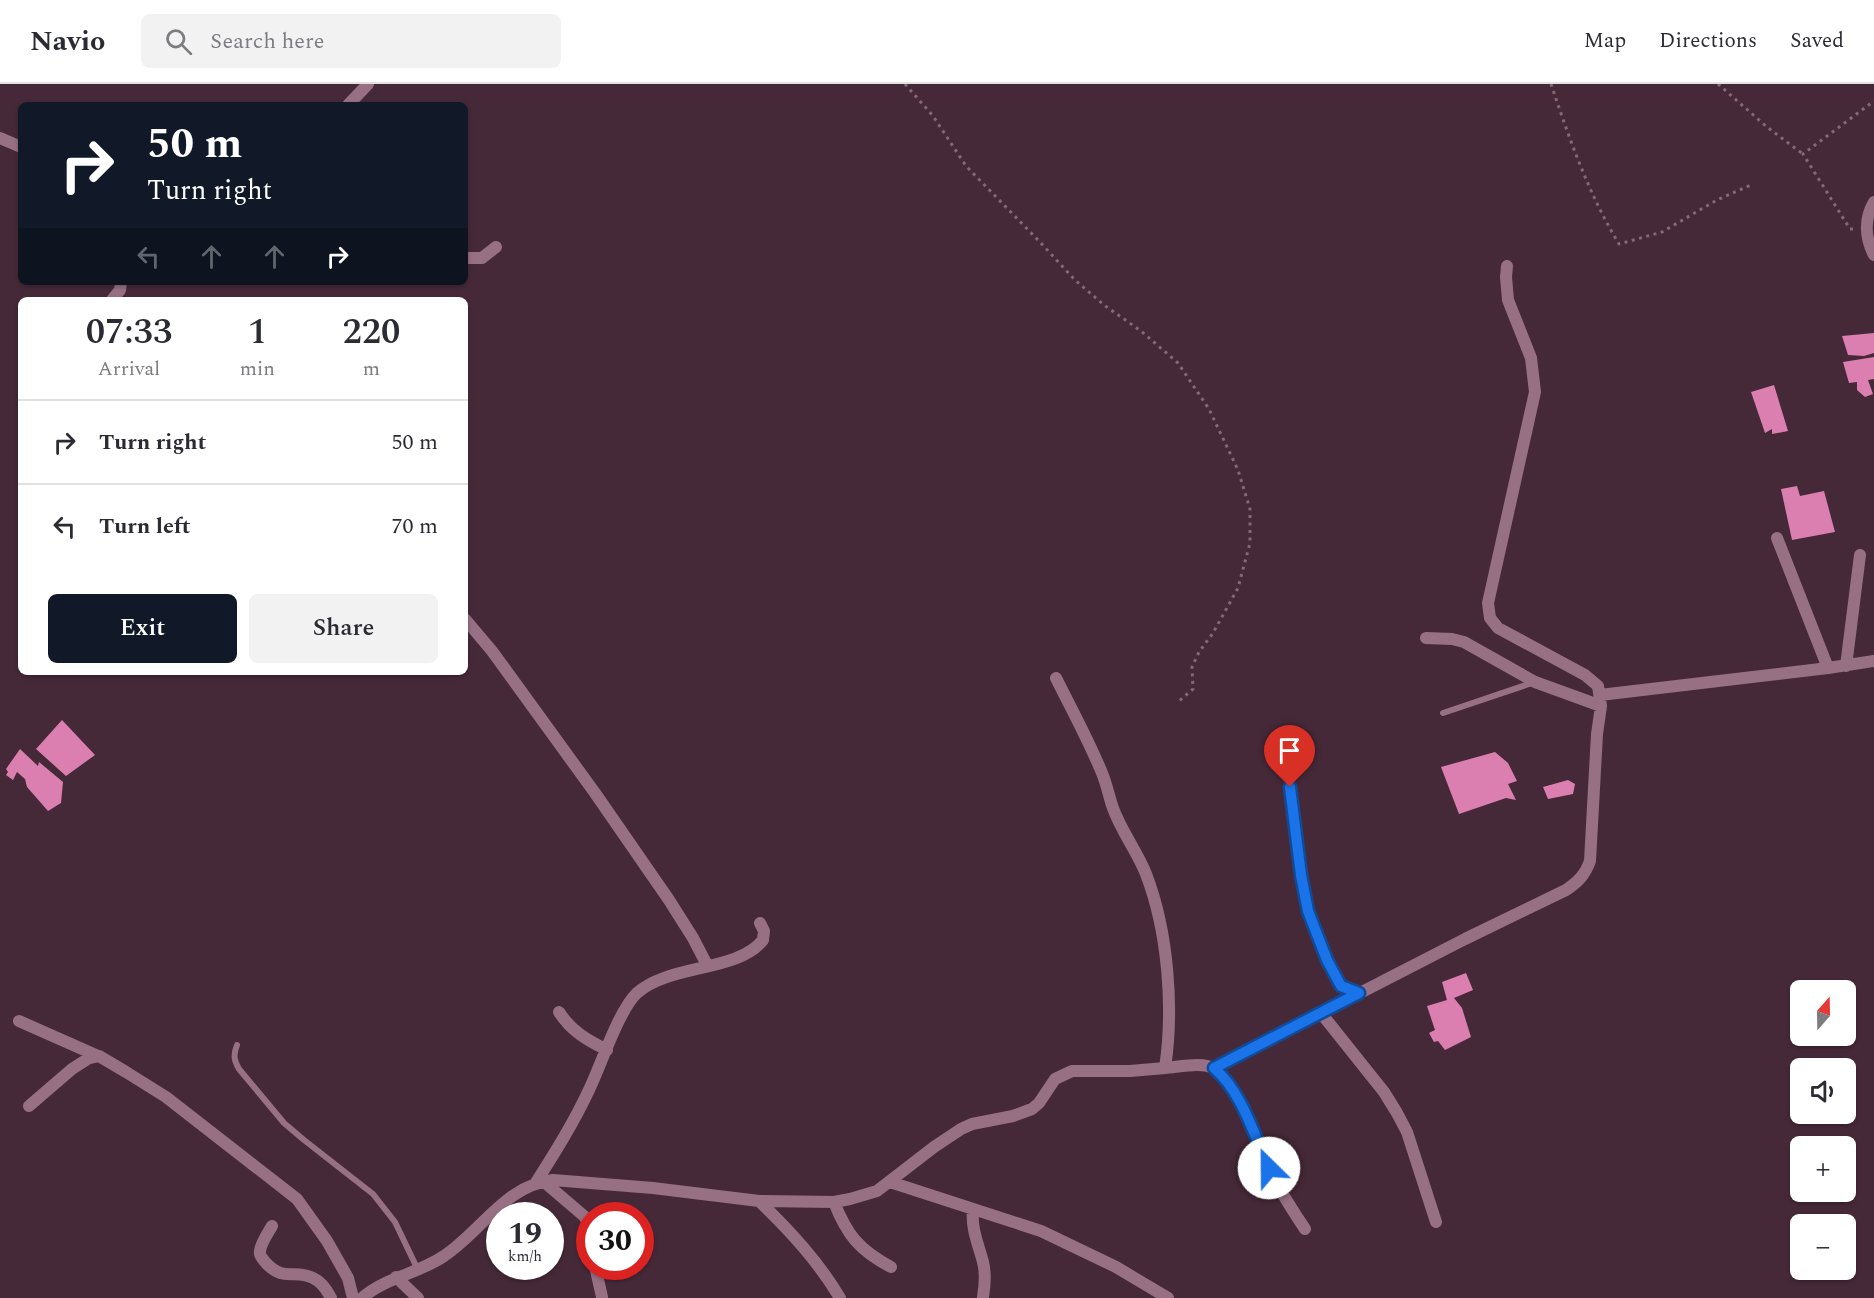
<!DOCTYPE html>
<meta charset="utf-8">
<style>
body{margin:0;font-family:Spectral,serif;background:#f2f2f3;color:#2b2b33;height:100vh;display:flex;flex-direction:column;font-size:22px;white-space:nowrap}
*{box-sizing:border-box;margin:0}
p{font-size:20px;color:#7c7c81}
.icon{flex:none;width:33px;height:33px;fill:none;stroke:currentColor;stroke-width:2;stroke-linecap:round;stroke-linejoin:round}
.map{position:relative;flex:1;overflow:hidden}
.details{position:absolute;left:18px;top:213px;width:450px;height:378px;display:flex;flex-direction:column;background:#fff;border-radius:9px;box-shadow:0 2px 4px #0004}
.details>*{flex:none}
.top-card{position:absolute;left:18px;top:18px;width:450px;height:183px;border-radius:9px;box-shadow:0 2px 4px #0004;background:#111827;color:#fff;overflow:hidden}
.needle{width:39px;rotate:20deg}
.fabs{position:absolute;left:1790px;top:896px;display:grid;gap:12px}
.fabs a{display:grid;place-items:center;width:66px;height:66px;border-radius:9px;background:#fff;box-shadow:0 2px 4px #0004;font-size:30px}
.speed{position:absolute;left:486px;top:1118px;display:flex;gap:12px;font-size:30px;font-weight:700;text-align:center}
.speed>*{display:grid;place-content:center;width:78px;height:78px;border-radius:50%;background:#fff;box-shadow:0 2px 4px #0004;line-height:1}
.speed small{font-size:15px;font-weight:400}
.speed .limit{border:9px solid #d22;background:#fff;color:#111}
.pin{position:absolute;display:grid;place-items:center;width:51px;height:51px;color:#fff;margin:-62px -26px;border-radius:50% 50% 50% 0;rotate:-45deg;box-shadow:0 0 6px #0007}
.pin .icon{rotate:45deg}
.me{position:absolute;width:66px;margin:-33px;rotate:337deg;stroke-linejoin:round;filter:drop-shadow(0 0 4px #0008)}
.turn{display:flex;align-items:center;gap:21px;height:126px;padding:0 30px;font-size:27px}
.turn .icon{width:78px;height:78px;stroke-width:2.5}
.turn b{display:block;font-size:42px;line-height:51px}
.lanes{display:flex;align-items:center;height:57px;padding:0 30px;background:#0003;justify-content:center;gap:30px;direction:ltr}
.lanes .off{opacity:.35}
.eta{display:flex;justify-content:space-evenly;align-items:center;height:102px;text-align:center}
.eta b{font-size:36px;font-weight:600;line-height:42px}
.cta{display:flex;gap:12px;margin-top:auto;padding:12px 30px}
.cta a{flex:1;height:69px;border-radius:9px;background:#111827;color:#fff;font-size:24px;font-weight:600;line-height:69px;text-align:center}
.cta a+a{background:#f2f2f3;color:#2b2b33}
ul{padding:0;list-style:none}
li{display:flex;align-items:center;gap:18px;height:84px;padding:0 30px;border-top:2px solid #e1e1e2}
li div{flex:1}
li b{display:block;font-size:22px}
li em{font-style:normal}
header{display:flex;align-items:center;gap:36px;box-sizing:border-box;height:84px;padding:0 30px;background:#fff;border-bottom:2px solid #e1e1e2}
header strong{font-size:28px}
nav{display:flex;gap:33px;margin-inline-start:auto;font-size:21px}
.search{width:420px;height:54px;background:#f2f2f3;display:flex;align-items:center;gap:15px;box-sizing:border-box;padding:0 21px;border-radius:9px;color:#7c7c81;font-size:22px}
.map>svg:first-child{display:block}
.building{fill:#db7eb0}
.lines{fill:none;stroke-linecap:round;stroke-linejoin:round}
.path{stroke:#826975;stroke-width:3;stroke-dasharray:3 4.5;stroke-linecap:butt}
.service{stroke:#987084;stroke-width:6}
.minor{stroke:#987084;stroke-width:12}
.route-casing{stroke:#114b97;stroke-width:15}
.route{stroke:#1a73e8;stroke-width:10}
</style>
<header>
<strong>Navio</strong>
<div class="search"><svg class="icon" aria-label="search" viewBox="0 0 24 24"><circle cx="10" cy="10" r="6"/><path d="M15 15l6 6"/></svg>Search here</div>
<nav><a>Map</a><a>Directions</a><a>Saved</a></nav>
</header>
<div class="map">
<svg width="1874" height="1214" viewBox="0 0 1874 1214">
<rect width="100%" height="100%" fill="#462938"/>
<path class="building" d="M1874,249V269L1864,272L1848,271L1842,252Z
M1874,273V295L1868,296L1873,310L1865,313L1857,306V298L1849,299L1843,278Z
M1774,301L1788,347L1772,350V345L1765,349L1751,308Z
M1797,402L1800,412L1824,407L1835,448L1792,456L1781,405Z
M62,636L95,671L66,692L36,665Z
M20,665L38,682L39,678L63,698L61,719L48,727L27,703L25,695L17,688L13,696L6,691L8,688L6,685Z
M1495,668L1508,679L1517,697L1508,700L1516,716L1506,714L1459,730L1441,683Z
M1568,696L1575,700L1573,710L1548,715L1543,703Z
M1466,889L1473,906L1454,914L1462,924L1471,953L1445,966L1438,957L1434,958L1429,949L1435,946L1427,922L1447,916L1442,898Z"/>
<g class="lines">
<path class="path" d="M905,0L933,32L966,82L1039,157L1075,196L1104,221L1141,247L1178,279L1209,325L1238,386L1250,425V459L1238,504L1213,549L1199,568L1192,583L1193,605L1178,618
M1551,0C1569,54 1589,111 1619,160L1662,148L1717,116L1753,100
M1718,0L1767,43L1803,70
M1853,145H1850L1803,70L1874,17"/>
<path class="service" d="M1443,629L1535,598
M1284,666L1301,791L1308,827L1327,876L1341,902L1359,909
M237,961C233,971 234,976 239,985L284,1039L304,1056L373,1110L395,1138L418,1186"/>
<path class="minor" d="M348,21L368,0
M0,54L21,63
M1874,118C1864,135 1865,154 1874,171
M465,174H482L496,163
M112,216L120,206L121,198
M1777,454L1828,584L1874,577
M465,535L492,567L595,709L669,816L693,854L707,881
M1426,554L1452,555L1464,558L1535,598L1601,622
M1846,582L1860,471
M1600,611L1828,584
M559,928C571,947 587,956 607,966
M1321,929L1384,1008L1397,1029L1407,1048L1436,1138
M19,937L98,972
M1165,984C1179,983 1203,977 1215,985C1237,998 1257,1062 1269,1086C1280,1106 1292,1126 1305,1145
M1214,984L1465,855L1566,806C1578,798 1585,791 1590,777L1597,650L1601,622L1598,602L1585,591L1498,544L1490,534L1488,519L1535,308L1531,274L1508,216L1506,193L1507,182
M29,1022L72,985L89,974L99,972L126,988L166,1013L297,1115L327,1157L348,1194L353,1214
M543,1097L584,1132L590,1142
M890,1098L1041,1147L1116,1183L1168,1214
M535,1100C554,1070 573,1040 588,1008C601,982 618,927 637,909C669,880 738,888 763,856L764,847L760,839
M759,1117C790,1147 818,1177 840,1214
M834,1118C847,1151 859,1166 891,1183
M973,1125C971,1145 978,1159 983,1178C986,1190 985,1201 983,1213
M272,1142C268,1149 261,1159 260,1167C259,1172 263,1175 266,1179C285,1199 293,1184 313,1194C322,1198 327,1206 331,1214
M595,1182L602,1213
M396,1193L418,1214
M362,1214C386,1193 418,1190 444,1172C481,1148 505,1101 553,1096L653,1104L759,1117L834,1118L850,1115L877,1107L934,1063L961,1045L972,1040L1013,1032L1032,1025L1039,1019L1055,995L1072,987H1130L1165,984C1174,924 1168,847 1146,790C1137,767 1121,747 1113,724C1109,713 1107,701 1102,689C1089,657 1072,626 1056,594"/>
</g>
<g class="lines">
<g class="route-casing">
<path id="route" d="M1269,1084C1254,1051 1242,1008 1214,984L1359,909L1341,902L1327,876L1308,827L1301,791L1290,703"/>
</g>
<use href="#route" class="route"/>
</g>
</svg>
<div class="fabs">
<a><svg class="needle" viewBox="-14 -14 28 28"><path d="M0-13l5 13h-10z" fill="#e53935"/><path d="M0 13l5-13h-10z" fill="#7c7c81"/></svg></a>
<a><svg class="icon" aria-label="sound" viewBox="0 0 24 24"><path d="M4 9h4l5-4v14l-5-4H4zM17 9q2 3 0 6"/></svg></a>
<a>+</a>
<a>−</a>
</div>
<div class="speed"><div>19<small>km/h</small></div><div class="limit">30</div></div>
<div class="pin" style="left:1290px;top:703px;background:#d93025"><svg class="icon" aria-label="arrive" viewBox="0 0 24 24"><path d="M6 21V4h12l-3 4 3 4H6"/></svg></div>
<svg class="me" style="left:1269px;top:1084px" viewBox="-20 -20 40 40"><circle r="19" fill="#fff"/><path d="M0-13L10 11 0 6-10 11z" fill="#1a73e8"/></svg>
<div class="top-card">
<div class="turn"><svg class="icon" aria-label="right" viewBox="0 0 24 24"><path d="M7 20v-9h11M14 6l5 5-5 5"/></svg><div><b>50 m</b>Turn right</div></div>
<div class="lanes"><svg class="icon off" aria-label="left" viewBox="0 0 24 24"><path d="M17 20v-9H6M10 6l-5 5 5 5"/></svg><svg class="icon off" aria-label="ahead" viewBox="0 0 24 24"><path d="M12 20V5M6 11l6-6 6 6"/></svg><svg class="icon off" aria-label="ahead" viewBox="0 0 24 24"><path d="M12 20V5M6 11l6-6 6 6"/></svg><svg class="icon" aria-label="right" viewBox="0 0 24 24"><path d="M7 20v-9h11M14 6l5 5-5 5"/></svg></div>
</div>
<section class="details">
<div class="eta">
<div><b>07:33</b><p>Arrival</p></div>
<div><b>1</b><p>min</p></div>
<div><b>220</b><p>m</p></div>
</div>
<ul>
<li><svg class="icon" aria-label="right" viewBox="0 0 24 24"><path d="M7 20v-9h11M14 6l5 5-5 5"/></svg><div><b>Turn right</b></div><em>50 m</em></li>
<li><svg class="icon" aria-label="left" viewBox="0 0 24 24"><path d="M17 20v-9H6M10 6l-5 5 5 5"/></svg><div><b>Turn left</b></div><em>70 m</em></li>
</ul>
<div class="cta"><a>Exit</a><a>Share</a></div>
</section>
</div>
